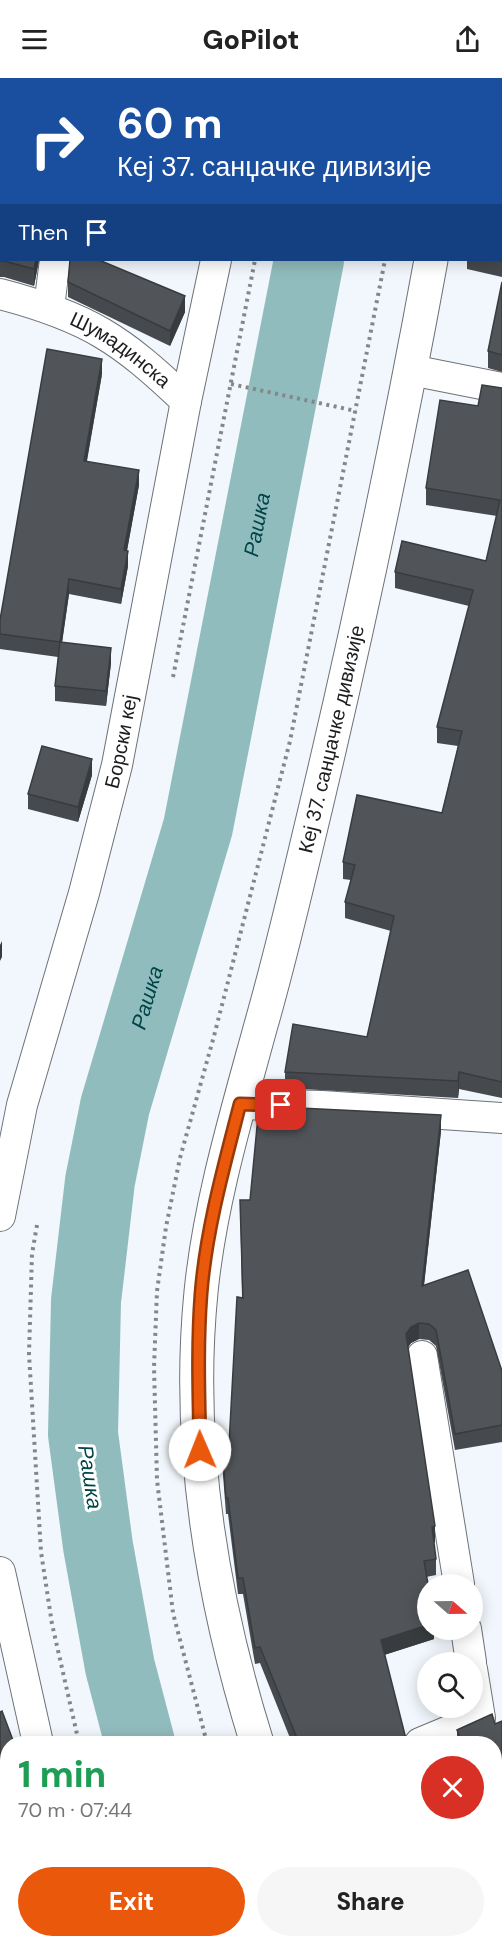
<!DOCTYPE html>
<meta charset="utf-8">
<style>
body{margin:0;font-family:"DM Sans",sans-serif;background:#f6f6f6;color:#222;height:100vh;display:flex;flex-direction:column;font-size:22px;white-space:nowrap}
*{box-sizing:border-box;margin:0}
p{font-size:20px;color:#767676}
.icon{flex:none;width:33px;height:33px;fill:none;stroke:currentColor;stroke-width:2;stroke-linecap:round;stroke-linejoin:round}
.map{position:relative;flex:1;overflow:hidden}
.sheet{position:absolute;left:0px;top:1658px;width:502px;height:212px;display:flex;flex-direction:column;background:#fff;border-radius:24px 24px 0 0;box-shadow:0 3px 15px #0003}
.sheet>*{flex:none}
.hud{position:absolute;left:0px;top:0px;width:502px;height:183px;box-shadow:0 3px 15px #0003;background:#1a4fa0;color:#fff;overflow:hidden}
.needle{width:39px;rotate:110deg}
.tools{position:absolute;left:417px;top:1496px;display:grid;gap:12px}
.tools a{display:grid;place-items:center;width:66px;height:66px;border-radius:50%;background:#fff;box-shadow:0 3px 15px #0003;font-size:30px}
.pin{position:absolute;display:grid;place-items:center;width:51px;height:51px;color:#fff;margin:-26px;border-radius:12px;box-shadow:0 3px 9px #0006}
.me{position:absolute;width:66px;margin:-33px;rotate:359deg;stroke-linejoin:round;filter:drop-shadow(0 0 4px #0008)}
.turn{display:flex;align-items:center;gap:21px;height:126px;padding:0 18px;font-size:27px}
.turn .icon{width:78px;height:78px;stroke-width:2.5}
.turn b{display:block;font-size:42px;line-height:51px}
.then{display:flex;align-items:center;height:57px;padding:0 18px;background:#0003;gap:12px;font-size:22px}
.round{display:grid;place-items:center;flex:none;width:63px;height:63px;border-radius:32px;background:#f6f6f6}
.summary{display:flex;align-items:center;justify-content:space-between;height:102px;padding:0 18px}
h1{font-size:36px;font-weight:800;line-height:45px;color:#1e9e55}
.button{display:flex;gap:12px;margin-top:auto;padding:12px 18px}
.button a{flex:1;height:69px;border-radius:36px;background:#ea580c;color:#fff;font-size:24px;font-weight:800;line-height:69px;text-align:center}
.button a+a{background:#f6f6f6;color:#222}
header{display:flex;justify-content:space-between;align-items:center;height:78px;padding:0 18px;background:#fff;font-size:27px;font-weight:800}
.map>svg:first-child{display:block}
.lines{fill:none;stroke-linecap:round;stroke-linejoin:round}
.river{stroke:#91bcbd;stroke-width:70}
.street-casing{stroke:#6e7277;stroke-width:32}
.secondary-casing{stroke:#6e7277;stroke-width:35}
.path{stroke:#83878a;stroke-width:4;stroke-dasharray:3 4.5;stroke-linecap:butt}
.street{stroke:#fff;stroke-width:30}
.secondary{stroke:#fff;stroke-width:33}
.wall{fill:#46494d}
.shaded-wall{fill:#393c3f}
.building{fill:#51555a;stroke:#393c3f;stroke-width:1.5}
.route-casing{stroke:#983908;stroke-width:15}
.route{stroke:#ea580c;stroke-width:10}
.labels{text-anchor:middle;stroke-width:6;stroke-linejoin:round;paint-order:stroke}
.street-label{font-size:20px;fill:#1b1d1f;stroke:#fff}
.water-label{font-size:21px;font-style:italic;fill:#004547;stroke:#fff}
</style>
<header><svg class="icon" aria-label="menu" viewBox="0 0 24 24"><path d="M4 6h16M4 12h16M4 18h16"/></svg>GoPilot<svg class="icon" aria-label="share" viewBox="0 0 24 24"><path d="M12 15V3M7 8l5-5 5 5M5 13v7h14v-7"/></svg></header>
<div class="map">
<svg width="502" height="1868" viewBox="0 0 502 1868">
<rect width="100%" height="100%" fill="#f1f7fc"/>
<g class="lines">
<g class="river">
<path d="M344,2V0"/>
<path id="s1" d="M140,1665L120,1589L98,1468L83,1356L86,1223L100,1103L115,1028L198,749L309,182"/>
<path d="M209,1862L211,1868"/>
</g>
<g class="street-casing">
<g id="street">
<path d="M75,2L76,0"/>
<path d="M251,2V0"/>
<path id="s2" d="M0,216C88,239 121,261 186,323"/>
<path d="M49,229L55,182"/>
<path d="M411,292L502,310"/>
<path d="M239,1026L322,1028L502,1040"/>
<path id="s3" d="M0,1138L22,1027L84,815L117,687L186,323L216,182"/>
<path d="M422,1278L459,1506"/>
<path d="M0,1494L38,1665"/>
<path d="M466,1551L471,1584"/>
<path d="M420,1665L480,1640L472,1591"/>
<path d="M0,1849L8,1850"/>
<path d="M101,1862L104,1868"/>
</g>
</g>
<g class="secondary-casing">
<g id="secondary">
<path d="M464,2L465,0"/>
<path id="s4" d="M257,1665C212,1521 186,1365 201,1214C210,1124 237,1035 261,947C278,888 292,829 306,770C353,575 395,379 431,182"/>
<path d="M335,1862L338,1868"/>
</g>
</g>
<path class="path" d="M290,2V0
M420,2V0
M231,306L356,333
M173,599L255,182
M37,1147L32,1176L29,1276L41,1474L52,1546L79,1665
M207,1665L173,1535L157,1402L154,1289L157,1213L166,1149L180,1080L214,958L290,663L385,182
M148,1862L151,1868
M287,1862L290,1868"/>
<use href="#street" class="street"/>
<use href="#secondary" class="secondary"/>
</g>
<path class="wall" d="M0,0L2,2V137L0,138L2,182H39L34,208L4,199H0Z
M502,0V55H501V2Z
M502,139V199L467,191V182H501Z
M68,204L185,234L170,268L68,219Z
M502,204V294L488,290V273Z
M102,296L87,383L139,407L127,473L128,488L121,526L69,516L62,564L111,585L106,628L55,623V608L58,579L0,571V542Z
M502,310V1020L459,1011L458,1020L285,1010V994L367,959L391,853L345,840V824L351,802L343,801V784L442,735L458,668L437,665V649L469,528L395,510V494L486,483L497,438L426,427V410L478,328Z
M92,697L78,744L28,731V716Z
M441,1053L424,1208L502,1293V1364L455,1372L436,1268L429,1262L419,1261L411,1265L408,1269L435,1464L434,1465L436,1481V1497L426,1499L434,1551V1561L384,1577L407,1665H292L260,1585L255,1586L243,1516H238L228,1436H226L222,1384V1368L229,1367L242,1220L240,1122H250Z
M502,1643V1723L495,1726V1665H457V1652L495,1646Z
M0,1735L8,1737V1835L0,1834Z
M0,1851L87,1868H0Z
M394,1862H430V1866L426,1868H395Z"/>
<path class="shaded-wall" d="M36,182H39L34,208V191Z
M185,218V234L170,268V253Z
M102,281V296L84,398V383Z
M139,392V407L124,488V472Z
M128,473V488L121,526V511Z
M69,501V516L60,579V564Z
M111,570V585L106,628V613Z
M92,681V697L78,744V729Z
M2,863V879L0,883V867Z
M459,994V1011L458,1020V1003Z
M441,1037V1053L422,1224V1208Z
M419,1245V1261L411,1265L406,1272V1256L411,1249Z
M435,1448V1464L432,1465V1449Z
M428,1547V1551H434V1561L381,1578V1562Z
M8,1689V1704L0,1707V1692Z
M502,1707V1723L495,1726V1710Z
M403,1862H430V1866L426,1868H398V1863Z"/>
<path class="building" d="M0,0H66L70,2H2V121H1L0,122Z
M84,0H228V2H80Z
M497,0H502V39H501V2H497Z
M0,138L2,139V182H36L34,191L4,183H0Z
M501,139H502V183L497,182H501Z
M70,182H99L185,218L170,253L68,204Z
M502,204V277L488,273Z
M47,271L102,281L84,383L139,392L124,472L128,473L121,511L69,501L60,564L0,556V542Z
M482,307L502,310V1004L459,994L458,1003L285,994L293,946L367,959L394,838L345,824L355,787L343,784L357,717L442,735L462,653L437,649L473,512L395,494L402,463L486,483L500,422L426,410L440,322L478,328Z
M60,564L111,570L106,613L55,608Z
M42,668L92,681L78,729L28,716Z
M259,1028L441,1037L422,1208L468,1192L502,1293V1347L455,1356L436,1252L429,1246L419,1245L411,1249L406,1256L435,1448L432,1449L436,1481L424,1483L428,1506V1547L381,1562L407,1665H299L260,1569L255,1570L243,1500H238L228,1420H226L222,1368L229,1367L237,1219L243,1220L240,1122H250Z
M2,1633L14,1665H8V1689L0,1692V1634Z
M492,1636L495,1646L502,1643V1707L495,1710V1665H462L457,1652Z
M0,1735L8,1737V1819L0,1818Z
M502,1847V1868H466L465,1864L471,1862H495V1851Z
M0,1851L2,1868H0Z
M0,1851H8V1862H74L86,1863L87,1868H9Z"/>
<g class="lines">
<g class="route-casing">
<path id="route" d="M200,1372C199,1320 197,1268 201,1216C206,1152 224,1088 240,1026L281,1027"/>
</g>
<use href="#route" class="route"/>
</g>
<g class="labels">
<g class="street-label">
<text dy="7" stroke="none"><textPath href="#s2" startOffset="134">Шумадинска</textPath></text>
<text dy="7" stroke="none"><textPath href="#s4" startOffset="1026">Кеј 37. санџачке дивизије</textPath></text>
<text dy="7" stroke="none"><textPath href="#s3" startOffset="490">Борски кеј</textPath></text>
</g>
<g class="water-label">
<text dy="7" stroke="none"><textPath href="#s1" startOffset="1244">Рашка</textPath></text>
<text dy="7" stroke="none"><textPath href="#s1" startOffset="758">Рашка</textPath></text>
<text transform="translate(90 1399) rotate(81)" y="7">Рашка</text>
</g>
</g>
</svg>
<div class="tools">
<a><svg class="needle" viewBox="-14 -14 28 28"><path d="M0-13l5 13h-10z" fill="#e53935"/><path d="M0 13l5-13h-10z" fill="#767676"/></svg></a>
<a><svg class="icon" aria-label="search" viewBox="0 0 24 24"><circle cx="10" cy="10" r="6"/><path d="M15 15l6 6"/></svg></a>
</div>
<div class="pin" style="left:281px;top:1027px;background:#d93025"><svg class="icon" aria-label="arrive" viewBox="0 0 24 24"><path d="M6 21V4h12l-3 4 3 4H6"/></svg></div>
<svg class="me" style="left:200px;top:1372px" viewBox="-20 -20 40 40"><circle r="19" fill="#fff"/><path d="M0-13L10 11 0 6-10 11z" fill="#ea580c"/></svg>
<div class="hud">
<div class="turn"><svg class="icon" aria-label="right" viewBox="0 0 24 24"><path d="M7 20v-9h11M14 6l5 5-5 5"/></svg><div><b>60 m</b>Кеј 37. санџачке дивизије</div></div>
<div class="then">Then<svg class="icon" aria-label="arrive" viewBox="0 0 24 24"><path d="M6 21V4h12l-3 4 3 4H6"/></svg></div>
</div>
<section class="sheet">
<div class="summary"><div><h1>1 min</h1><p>70 m · 07:44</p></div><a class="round" style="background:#d93025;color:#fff"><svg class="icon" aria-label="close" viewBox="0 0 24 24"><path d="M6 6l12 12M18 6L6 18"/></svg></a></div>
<div class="button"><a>Exit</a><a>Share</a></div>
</section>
</div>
